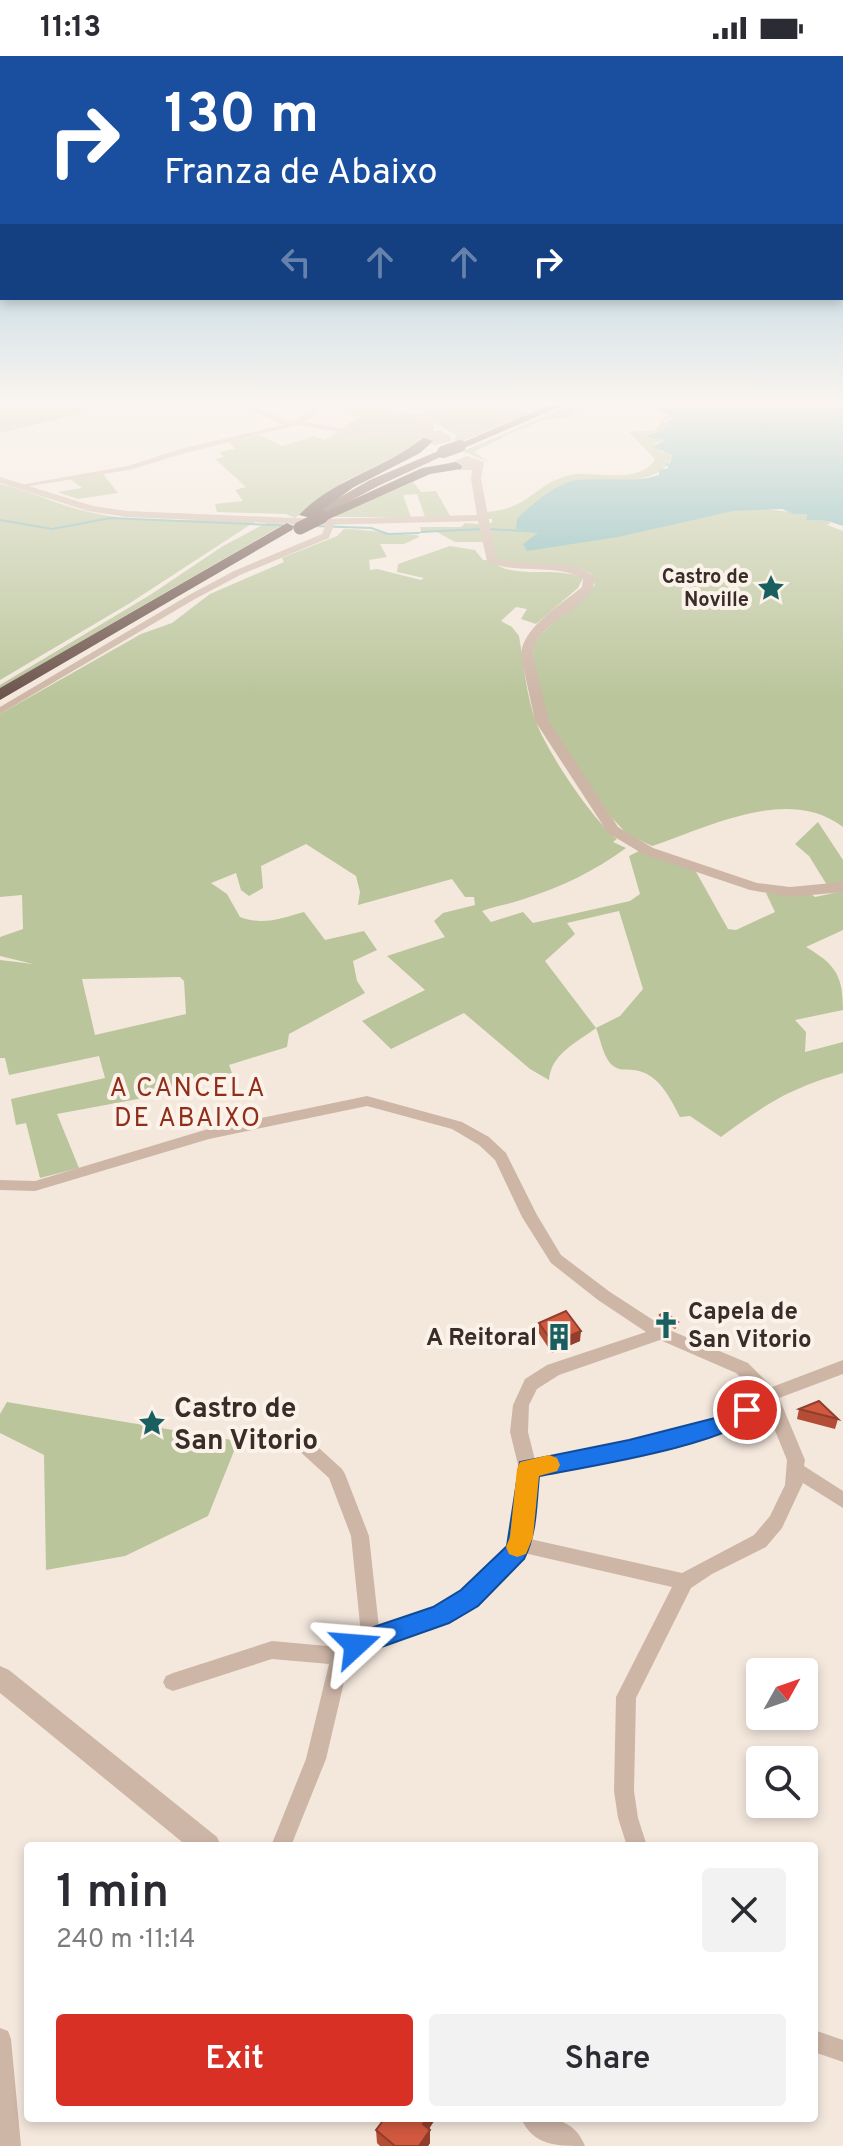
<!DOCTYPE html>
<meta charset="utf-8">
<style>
body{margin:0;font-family:Overpass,sans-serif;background:#f2f2f3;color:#2b2b33;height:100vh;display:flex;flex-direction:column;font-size:30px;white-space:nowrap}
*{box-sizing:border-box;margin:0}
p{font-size:26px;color:#7c7c81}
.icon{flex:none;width:44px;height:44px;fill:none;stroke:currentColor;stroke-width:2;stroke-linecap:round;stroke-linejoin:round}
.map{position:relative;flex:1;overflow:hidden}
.drawer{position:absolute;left:24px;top:1786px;width:794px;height:280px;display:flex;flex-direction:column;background:#fff;border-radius:8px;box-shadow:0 4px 12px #0003}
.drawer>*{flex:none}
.top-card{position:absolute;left:0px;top:0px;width:844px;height:244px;box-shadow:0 4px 12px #0003;background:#1a4fa0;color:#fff;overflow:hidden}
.needle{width:52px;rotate:50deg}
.fabs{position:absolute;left:746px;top:1602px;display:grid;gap:16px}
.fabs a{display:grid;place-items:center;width:72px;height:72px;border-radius:8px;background:#fff;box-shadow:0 4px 12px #0003;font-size:40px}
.pin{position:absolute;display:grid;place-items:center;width:68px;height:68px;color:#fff;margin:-34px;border:4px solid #fff;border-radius:50%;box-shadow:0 2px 8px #0007}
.me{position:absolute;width:88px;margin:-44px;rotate:71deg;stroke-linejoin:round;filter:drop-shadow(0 0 6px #0008)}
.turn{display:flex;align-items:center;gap:28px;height:168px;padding:0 32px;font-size:36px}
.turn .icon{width:104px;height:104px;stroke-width:2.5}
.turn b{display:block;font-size:56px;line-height:68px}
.lanes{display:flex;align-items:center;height:76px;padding:0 32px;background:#0003;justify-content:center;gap:40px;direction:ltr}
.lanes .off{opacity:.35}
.round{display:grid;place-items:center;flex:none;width:84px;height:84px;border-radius:8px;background:#f2f2f3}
.head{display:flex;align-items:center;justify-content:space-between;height:136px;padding:0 32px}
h1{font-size:48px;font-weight:600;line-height:60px}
.cta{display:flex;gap:16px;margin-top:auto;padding:16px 32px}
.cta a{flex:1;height:92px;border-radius:8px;background:#d93025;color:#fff;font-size:32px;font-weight:600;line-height:92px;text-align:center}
.cta a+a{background:#f2f2f3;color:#2b2b33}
.status{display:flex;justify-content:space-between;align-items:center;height:56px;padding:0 40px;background:#fff;direction:ltr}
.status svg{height:22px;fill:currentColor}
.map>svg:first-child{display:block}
.green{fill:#bac59b;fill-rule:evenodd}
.water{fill:#79b4b3}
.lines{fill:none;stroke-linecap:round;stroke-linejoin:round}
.stream{stroke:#79b4b3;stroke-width:2}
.minor-tunnel{stroke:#cfc3b9;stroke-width:8;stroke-dasharray:8 4;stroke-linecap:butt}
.minor{fill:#ceb6a7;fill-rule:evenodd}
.tertiary{fill:#ceb6a7;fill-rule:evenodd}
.primary{fill:#7d6258;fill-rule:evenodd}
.trunk{fill:#6c544b;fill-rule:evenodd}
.primary-bridge{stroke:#7d6258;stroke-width:12}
.trunk-bridge{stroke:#6c544b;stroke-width:13}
.wall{fill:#b44d36}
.shaded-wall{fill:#923e2c}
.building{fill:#d1593f;stroke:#923e2c;stroke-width:2}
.route{fill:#1a73e8;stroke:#114b97;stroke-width:2}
.slow{fill:#f59e0b}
.labels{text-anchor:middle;stroke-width:8;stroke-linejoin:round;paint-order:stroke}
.far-poi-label{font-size:20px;font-weight:bold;fill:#3a2d28;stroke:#fbf2ea;text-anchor:end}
.poi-label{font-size:24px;font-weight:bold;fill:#3a2d28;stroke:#fbf2ea;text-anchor:start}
.neighbourhood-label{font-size:26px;letter-spacing:2px;fill:#912e1a;stroke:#fbf2ea}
.near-poi-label{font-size:28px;font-weight:bold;fill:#3a2d28;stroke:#fbf2ea;text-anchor:start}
</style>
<div class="status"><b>11:13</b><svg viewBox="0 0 49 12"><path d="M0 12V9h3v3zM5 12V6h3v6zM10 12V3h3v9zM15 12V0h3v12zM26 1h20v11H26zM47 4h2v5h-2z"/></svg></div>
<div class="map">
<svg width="843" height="2090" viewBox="0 0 843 2090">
<rect width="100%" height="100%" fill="#f4e8dd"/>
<path class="green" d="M0,349H75L89,356L0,377Z
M435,349L535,356L455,388L456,379L434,366Z
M572,349H674L579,355L571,360L541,365L518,374L474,396L490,407L463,395Z
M349,350L424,358L423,376C399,388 365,377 339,373L360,361L341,357Z
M653,357L674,362L663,365L665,369L673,368L671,372L644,379L666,384L655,388L660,395L672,399C665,424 637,421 616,427L757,452L807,458L806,464L828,465L831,467L827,469L843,475V771C788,729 709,771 652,790L627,778L612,762L557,681L549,667L532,603L534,589L541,578L595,529L591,518L581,513L503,506L495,500L487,467H492V463H486V456C531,453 534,427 571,419C596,414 639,430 655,403L629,376L656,374L664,359Z
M341,375L419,383L418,389L343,426L295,462L286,458L217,456L215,448L243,445L235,434L246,431L215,403L224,401L219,396L235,393L229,386L260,379L282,390L314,380L324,384Z
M103,418L118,437L78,443L57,436L82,432L70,423Z
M413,426L421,436L436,435L450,460L425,461L417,438L403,439L411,461H331Z
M0,428C30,435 58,449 89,456C143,469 201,461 256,465L130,547L0,624Z
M268,466L284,468L0,632V629L150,539L223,490Z
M465,467L480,468L483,486H455L435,475L422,477L420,471H461Z
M344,473C369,473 392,479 417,479L419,481L404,488H380L387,501L369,504L370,514L377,513L421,524L424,522L397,516L398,508L450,490L475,494L483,504C492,503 497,510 506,513C532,520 557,511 583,522L578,532L536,568L521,563L527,553L516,551L501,565L512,571L519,580C524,608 526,639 536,666C548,697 591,762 617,783L613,786L626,792C595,815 561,831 524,843C510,848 495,850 482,855L491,866L523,856L533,867L630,845L640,838L629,800L639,795L695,814L728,873L736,874L775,856L766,837L811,838L815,841L843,835V874L806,891C835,908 843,919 843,954L795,964L806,976L805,996L843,986V1017C788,1033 766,1048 721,1081L690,1060L680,1061C671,1044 660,1020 639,1015C629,1012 619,1017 610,1007C603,999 600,982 596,972C576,987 551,998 549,1024L530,1013L464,957L391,993L362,965L425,934L387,900L445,881L434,865L443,857L475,849L474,841H465L452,823L358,849L360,836L356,820L306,788L261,810L263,832L249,840L241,834L236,817L211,827L227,838L240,861C263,870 282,862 304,856L325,884L364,875L377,894L353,905L357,925L365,937L289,978L287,991L229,1009L232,1017L170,1037L57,1058L79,1112L40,1122L26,1067L16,1069L11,1043L105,1022L99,1000L9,1019L5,1002H0V904L33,908L0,900V881L23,873L22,839L0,841V658L141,578L172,567L210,538L284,506L282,502L337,480ZM619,855L643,933L620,960L596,972L545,905L575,878L567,867ZM180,921L184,925L186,958L95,979L82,923Z
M818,766L843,804V827L827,829L809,800L795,788Z
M7,1346L238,1385L208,1460L125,1500L46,1514L44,1399L0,1377V1358Z"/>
<path class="water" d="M674,349H843V470L828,465L806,464L807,458H794L782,453L733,455L618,481L527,495L523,488L539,476L516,473L517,463C528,451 553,431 569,426C596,419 628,429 659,419V414L669,412L665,408L670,407L672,399L653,391L665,384L643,380L671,372L672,368L661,369L674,362H667L668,359L654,353Z"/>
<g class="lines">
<path class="stream" d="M0,464L52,473L110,462L298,470
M313,470L371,472L388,478L419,477
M489,473L540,476
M421,476L481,473"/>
<path class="minor-tunnel" d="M532,356L561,357"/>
<path class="minor" d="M241,349H251L291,366L319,349H328L304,366L382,379H424L428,381L424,383H382L297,369L185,397L129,414L24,431L20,429L128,410L180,393L283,369Z
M331,463L335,466L329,482L240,519L195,543L0,658V651L189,539L234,515L322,478L327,466Z
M367,1040L462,1066L489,1081L506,1097L537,1159L561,1199L610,1236L667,1273L748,1307L772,1331L843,1304V1318L779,1342L805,1404L804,1410L843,1435V1452L803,1427L782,1472L766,1491L712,1518L691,1532L636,1642L634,1735L638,1762L647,1790H627L618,1762L614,1735L616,1641L672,1531L524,1497L477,1548L447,1565L362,1596L349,1605L326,1703L291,1790H271L306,1703L329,1608L272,1603L173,1635L166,1632L163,1626L166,1620L173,1617L272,1585L338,1591L349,1583L361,1578L351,1480L329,1422L296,1392L293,1387L296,1382L302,1380L308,1382L342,1413L345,1418L369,1480L379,1572L434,1553L463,1536L509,1491L513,1481L519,1413L510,1376L513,1349L525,1323L547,1309L646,1276L598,1244L551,1207L522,1161L495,1104L479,1089L452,1073L367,1050L209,1083L35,1135L0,1134V1124L35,1125L208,1073ZM660,1284L736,1317L757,1338L720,1362L629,1386L535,1404L528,1376L529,1349L537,1333L559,1319ZM765,1350L787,1404L785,1429L770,1460L754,1479L682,1517L530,1483L536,1419L629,1400L725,1375Z
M0,1972L8,1975L11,1983L21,2090H0Z
M814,1974L843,1984V2006L814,1996Z"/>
<path class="tertiary" d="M426,349H436L433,375H442L451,381V385L435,389L419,382Z
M467,400L484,406L481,423L496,501C528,516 568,497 595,522C592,556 533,564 533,600L549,665L618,771L653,792L757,827L790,831L843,826V836L790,841L750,834L643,798L608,777L535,665L521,600C521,572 562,548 582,531L583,523C554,506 518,520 487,505L478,465L318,469L127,461L88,455L0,427V421L93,450L127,455L318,463L477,459L471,423L472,414H458L450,407Z
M0,1610L9,1614L217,1781L221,1790H187L0,1637Z
M521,2062C549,2062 573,2060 585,2090C557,2090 533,2090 521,2062Z"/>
<path class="primary" d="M550,349H564L464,392L454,390Z
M443,393L449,396L447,398L378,430L317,463L307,460L370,424Z"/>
<path class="trunk" d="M423,382L433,385L420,397L354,431L311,462L299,459C333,423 385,413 423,382Z
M456,406L462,410L461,413L430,418L327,464L315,461L422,412Z
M287,467L294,471L292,474L0,644V632Z"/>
<path class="primary-bridge" d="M443,396L460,390"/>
<path class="trunk-bridge" d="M300,472L322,461"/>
</g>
<path class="wall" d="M660,1259L678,1266L677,1271L675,1273L659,1264Z
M539,1267L580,1285L552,1297L538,1276Z
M799,1353L838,1363L835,1373L797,1363Z
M385,2062H436L429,2073L430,2087L428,2090H380L377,2087L376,2074Z"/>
<path class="shaded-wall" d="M581,1275L580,1285L552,1297L553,1287Z
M427,2062H436L423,2081V2068Z
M430,2074V2087L428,2090H419Z"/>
<path class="building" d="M566,1255L581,1275L553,1287L539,1267Z
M664,1256L678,1266L675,1268L660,1259Z
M819,1345L838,1363L799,1353Z
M385,2062H427L423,2068L430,2074L419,2090H395L376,2074Z"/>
<linearGradient id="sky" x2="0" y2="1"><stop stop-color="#7bb4d3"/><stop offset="0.54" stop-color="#faf5f0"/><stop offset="1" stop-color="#faf5f0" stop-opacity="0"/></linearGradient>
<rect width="843" height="642" fill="url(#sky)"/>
<path class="route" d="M747,1345L755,1347L758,1354C741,1387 579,1412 539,1420C536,1449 537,1477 524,1503L478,1550L449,1567L356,1600L347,1597L344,1589L347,1580L433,1551L461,1534L507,1490L520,1406L629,1384L719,1361Z"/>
<path class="slow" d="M549,1399L557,1402L560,1409L557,1415L539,1420L533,1481L526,1498L517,1501L509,1498L506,1491L510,1481L517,1413L520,1406Z"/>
<defs>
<g id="sight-bare" transform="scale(2.16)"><path d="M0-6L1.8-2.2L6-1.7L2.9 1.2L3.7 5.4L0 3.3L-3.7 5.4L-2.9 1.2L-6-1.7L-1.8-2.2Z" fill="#195f60" stroke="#fbf2ea" stroke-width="2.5" paint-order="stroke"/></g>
<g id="church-bare" transform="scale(2.16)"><path d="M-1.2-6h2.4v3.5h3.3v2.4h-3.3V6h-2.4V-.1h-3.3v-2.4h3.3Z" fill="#195f60" stroke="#fbf2ea" stroke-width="2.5" paint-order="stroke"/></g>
<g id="building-bare" transform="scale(2.16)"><path d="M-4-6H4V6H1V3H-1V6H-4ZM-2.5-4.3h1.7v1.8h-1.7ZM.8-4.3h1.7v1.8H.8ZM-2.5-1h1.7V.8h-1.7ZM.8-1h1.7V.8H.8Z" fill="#195f60" stroke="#fbf2ea" stroke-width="2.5" paint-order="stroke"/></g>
</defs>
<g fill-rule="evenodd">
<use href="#sight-bare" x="771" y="532"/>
<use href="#church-bare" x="666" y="1269"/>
<use href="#building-bare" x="559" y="1281"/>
<use href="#sight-bare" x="152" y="1367"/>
</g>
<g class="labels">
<g class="far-poi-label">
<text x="749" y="527">Castro de<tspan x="749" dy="23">Noville</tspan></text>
</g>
<g class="poi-label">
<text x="688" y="1263">Capela de<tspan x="688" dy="28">San Vitorio</tspan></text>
<text x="537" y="1289" text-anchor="end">A Reitoral</text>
</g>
<g class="neighbourhood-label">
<text x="188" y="1040">A CANCELA<tspan x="188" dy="30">DE ABAIXO</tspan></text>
</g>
<g class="near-poi-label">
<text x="174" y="1361">Castro de<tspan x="174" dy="32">San Vitorio</tspan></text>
</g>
</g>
</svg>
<div class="fabs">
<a><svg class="needle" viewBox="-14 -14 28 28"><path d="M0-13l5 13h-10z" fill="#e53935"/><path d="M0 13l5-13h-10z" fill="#7c7c81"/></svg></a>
<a><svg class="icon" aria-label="search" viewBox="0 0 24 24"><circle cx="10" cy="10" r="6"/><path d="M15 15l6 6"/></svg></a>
</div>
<div class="pin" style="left:747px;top:1354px;background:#d93025"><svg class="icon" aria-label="arrive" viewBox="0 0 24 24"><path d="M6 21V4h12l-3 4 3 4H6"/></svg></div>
<svg class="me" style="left:356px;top:1589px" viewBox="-20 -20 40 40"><path d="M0-17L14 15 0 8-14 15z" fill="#1a73e8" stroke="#fff" stroke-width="4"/></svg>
<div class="top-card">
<div class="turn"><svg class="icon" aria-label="right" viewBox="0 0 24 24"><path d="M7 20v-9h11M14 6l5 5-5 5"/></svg><div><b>130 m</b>Franza de Abaixo</div></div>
<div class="lanes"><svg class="icon off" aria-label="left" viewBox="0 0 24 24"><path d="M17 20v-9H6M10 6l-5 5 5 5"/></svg><svg class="icon off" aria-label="ahead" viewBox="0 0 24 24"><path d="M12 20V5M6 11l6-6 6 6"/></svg><svg class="icon off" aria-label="ahead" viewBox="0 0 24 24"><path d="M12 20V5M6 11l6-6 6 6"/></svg><svg class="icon" aria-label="right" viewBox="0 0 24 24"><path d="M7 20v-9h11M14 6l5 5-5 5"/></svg></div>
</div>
<section class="drawer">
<div class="head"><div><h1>1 min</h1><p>240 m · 11:14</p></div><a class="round"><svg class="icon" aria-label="close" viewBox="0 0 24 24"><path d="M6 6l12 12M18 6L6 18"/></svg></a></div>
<div class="cta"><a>Exit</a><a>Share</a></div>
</section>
</div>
